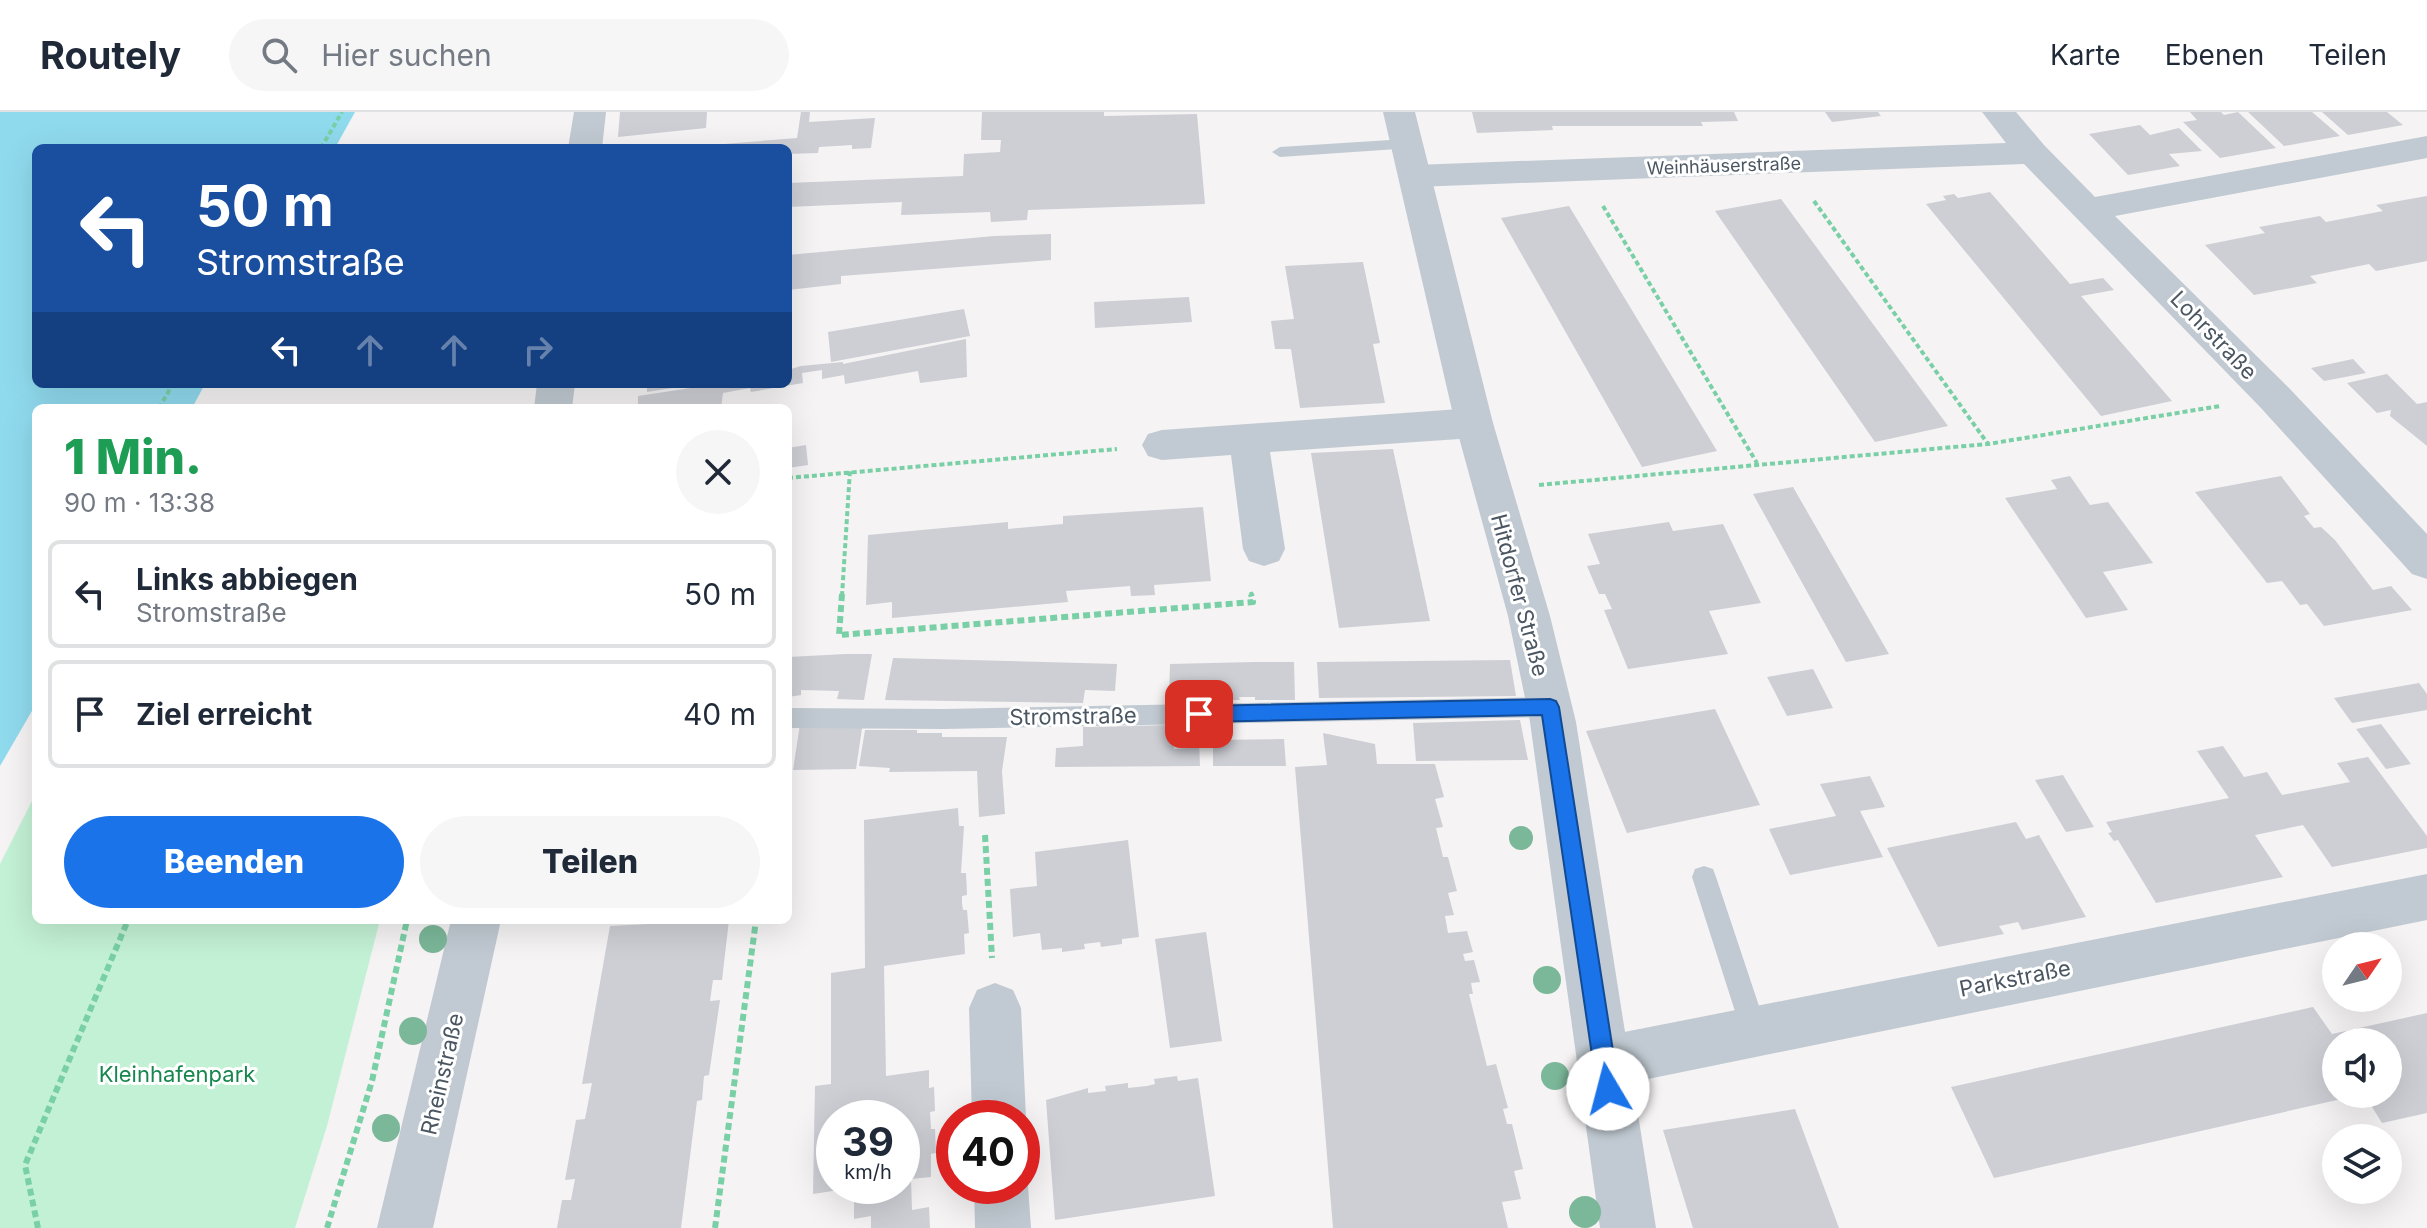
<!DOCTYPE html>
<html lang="de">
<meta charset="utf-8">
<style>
body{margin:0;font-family:Inter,sans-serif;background:#f6f6f7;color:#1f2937;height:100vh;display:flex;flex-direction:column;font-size:30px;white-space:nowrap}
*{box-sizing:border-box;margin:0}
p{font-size:26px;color:#747a83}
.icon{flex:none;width:44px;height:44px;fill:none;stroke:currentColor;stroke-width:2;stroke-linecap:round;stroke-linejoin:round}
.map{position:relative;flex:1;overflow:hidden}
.details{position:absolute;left:32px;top:292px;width:760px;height:520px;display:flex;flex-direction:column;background:#fff;border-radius:12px;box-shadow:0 8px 32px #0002}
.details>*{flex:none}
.top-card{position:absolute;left:32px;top:32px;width:760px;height:244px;border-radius:12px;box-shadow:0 8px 32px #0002;background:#1a4fa0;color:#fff;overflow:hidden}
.needle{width:52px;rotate:55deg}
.buttons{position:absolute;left:2322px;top:820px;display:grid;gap:16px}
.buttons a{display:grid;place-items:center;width:80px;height:80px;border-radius:50%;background:#fff;box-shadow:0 8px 32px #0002;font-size:40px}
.speed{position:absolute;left:816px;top:988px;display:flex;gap:16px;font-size:40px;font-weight:700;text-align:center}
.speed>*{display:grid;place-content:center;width:104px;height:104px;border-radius:50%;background:#fff;box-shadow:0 8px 32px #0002;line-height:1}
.speed small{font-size:20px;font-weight:400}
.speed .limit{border:12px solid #d22;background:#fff;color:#111}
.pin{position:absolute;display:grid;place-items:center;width:68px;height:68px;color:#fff;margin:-34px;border-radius:16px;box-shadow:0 4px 12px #0006}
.me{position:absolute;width:88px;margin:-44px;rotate:352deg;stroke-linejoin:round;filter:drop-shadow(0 0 6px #0008)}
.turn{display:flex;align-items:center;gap:28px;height:168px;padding:0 32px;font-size:36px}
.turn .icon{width:104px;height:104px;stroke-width:2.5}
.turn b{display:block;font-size:56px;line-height:68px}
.lanes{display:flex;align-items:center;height:76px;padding:0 32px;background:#0003;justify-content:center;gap:40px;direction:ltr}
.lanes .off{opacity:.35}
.round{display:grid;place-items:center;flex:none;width:84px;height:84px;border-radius:42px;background:#f6f6f7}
.overview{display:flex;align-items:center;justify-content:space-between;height:136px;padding:0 32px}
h1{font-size:48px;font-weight:800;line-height:60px;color:#1e9e55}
.action{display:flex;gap:16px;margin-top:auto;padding:16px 32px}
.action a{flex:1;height:92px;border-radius:48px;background:#1a73e8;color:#fff;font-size:32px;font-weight:800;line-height:92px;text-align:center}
.action a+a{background:#f6f6f7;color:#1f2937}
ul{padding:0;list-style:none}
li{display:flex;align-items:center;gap:24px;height:108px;margin:0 16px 12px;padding:0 16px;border:4px solid #e0e1e3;border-radius:12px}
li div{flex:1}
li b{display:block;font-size:30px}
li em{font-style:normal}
header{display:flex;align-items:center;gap:48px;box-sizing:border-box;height:112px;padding:0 40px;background:#fff;border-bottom:2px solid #e0e1e3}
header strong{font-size:38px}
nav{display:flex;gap:44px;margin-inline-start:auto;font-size:28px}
.search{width:560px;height:72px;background:#f6f6f7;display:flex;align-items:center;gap:20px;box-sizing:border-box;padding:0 28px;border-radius:44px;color:#747a83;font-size:30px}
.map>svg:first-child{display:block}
.green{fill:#c3f1d5}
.water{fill:#90daee}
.building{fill:#cdcfd5}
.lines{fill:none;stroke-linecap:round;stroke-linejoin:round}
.path-far1{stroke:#7ad0a6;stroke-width:4;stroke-dasharray:5 3;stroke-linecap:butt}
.path{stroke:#7ad0a6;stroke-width:6;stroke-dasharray:7 4;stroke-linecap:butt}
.service{fill:#c1cad2;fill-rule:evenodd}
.minor{fill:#c1cad2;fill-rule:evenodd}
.tertiary{fill:#c1cad2;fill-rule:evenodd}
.tree{fill:#7bb799}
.route{fill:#1a73e8;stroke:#114b97;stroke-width:2}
.labels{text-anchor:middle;stroke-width:6;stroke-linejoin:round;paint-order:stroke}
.far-street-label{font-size:18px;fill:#4a5661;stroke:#fff}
.street-label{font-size:22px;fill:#4a5661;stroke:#fff}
.park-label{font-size:22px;fill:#17864f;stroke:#fff}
</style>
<header>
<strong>Routely</strong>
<div class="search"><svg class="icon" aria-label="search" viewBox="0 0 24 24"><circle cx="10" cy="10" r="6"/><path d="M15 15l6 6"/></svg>Hier suchen</div>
<nav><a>Karte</a><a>Ebenen</a><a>Teilen</a></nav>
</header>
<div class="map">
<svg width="2427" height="1116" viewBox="0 0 2427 1116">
<rect width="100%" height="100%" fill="#f5f3f3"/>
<path class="green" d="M36,681V808H380L327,1014L295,1116H0V752Z"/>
<path class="water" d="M0,0H355L335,36H36V272H205L192,296H36V592L0,654Z"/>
<path class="building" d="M620,0H707L706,16L618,25Z
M801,0H810L809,10L875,6L871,36L852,37V33L819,35L818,41L788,42V36H675L797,26Z
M982,0H1104V4L1197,2L1205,92L1028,98L1027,108L991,110L990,100L901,103L902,90L788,95V71L963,64L964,42L1000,40L1001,28H981Z
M1472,0H1734L1738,9L1701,10L1703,14H1552L1553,18L1477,21Z
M1825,0H1878L1881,4L1832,10Z
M2190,0H2221L2224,3L2238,0L2276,36L2220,46L2183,10L2197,8Z
M2248,0H2312L2340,24L2284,34Z
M2322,0H2387L2403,13L2348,23Z
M2140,13L2150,23L2179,16L2202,39L2169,42L2180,54L2128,63L2089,22Z
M1990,80L2070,172L2103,166L2114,178L2081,184L2172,289L2101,304L1926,92L1946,88L1943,84L1954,82L1958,86Z
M2427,84V149L2376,159L2369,152L2310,164L2317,171L2254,183L2205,133L2265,121L2259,115L2320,104L2326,110L2383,99L2376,93Z
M1781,87L1948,314L1875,330L1715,99Z
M1569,94L1717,339L1642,355L1501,106Z
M1051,122V148L841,164V172L788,178V143L994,124Z
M1363,150L1380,231L1373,232L1385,291L1300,296L1291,237H1275L1271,209L1294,207L1285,154Z
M1189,185L1192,210L1095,216L1094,190Z
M964,197L970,224L831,250L828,220Z
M966,227L967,265L920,271L918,259L845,272L844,263L822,267V258L802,261L803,271L751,280L750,276L723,281L721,296H638V284L717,272H788V258L801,254L843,250V252Z
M2353,247L2366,261L2324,269L2311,256Z
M2387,262L2417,292L2427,290V334L2390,304L2391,298L2377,301L2347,271Z
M647,272H685V274L647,280Z
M806,333L808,353L788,356V336Z
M1393,337L1430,509L1339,516L1311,341Z
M2070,364L2090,393L2108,390L2153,451L2103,460L2128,498L2086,506L2005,386L2057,377L2051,368Z
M2281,364L2310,402L2304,404L2314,416L2321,415L2335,428L2373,478L2391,474L2412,498L2324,514L2307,492L2300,493L2282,469L2267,471L2195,380Z
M1793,375L1889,542L1846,550L1753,382Z
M1203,395L1211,469L1154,473L1155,483L1131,484L1130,474L1066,479L1068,490L892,506V490L866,493L868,423L1008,410V417L1063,412V404Z
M1669,410L1673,419L1723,412L1761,491L1709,499L1728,542L1628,557L1604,498L1612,497L1605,482H1599L1587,454L1600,452L1588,422Z
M846,542H872L864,588L837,587L839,579L801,578V583L788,585V545Z
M893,546L1117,552L1115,579L1085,578L1083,591L885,588Z
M1510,548L1516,584L1319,586L1317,550Z
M1255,550H1294L1295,588H1255V585H1239L1240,588H1169L1170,552Z
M1813,557L1833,596L1787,604L1767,565Z
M2419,571L2427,582V598L2352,611L2334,586Z
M1715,597L1760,693L1627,721L1586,619Z
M1520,608L1528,648L1416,649L1413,611Z
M863,610L856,657L793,658L800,612Z
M2381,612L2411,652L2386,657L2356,617Z
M1174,613V637L1188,636V629H1199L1200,654L1055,655L1056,636L1083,634V615Z
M865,618H917V621H942V625H1007L1002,659L1005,702L979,705L977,659L889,660L890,656L859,654Z
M1323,621L1375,632L1377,652H1435L1444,685L1435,687L1443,715L1436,716L1443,745H1448L1457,779L1448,781L1454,803L1445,804L1448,821L1467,819L1473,840L1463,842L1465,849L1474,848L1480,870L1471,871L1473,882H1469L1487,954L1496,952L1508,996L1503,997L1507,1012H1512L1523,1057L1514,1059L1521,1087L1502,1090L1508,1116H1333L1295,655L1327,653Z
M1284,627L1286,654H1213V628Z
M2223,634L2244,665L2267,660L2282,683L2350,670L2337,651L2368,645L2427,724V736L2332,755L2303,713L2255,723L2283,765L2156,791L2118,728L2114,729L2108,721L2112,720L2106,710L2229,686L2197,639Z
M2063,663L2094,715L2066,720L2035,668Z
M1870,664L1885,695L1860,699L1883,745L1790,763L1769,717L1836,704L1820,672Z
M958,696L959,714H964L961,761H966L967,783L962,784V791L963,798H967L969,821L964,822L965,842L884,854L886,964L929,958V976L934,975L935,999L930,1000L931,1017H935L936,1041L931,1042V1065L911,1067L912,1098L929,1095L930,1116H871V1104L854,1107V1074H902V1006H834V1074L852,1076L813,1082L815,974L831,972V861L865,856L864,708Z
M2016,710L2026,727L2039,723L2086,805L2022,818L2018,810L1999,814L2004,822L1938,835L1887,736Z
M1128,728L1139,825L1122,827V832L1101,835L1100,830L1084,832L1085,837L1062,840V836L1042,838L1040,821L1013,825L1010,777L1037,774L1035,740Z
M729,808L722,868H713L710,889L720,888L709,963L704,964L702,988L697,989L681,1116H557L562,1088H571L575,1067L565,1068L576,1008L585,1007L592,971L582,972L610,814Z
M1206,820L1222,929L1170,936L1155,827Z
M2313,895L2332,922L2427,901V1001L2382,1011L2364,982H2388V930H2336V982L2359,983L1994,1066L1951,975Z
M1177,964L1178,969L1198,966L1215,1084L1055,1108L1046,988L1088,976V981L1106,979L1105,974L1128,971V976L1147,974L1155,972L1154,967Z
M1795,997L1839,1116H1693L1663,1018Z"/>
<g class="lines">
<path class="path-far1" d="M321,36L342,0
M1814,89L1988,332L2220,294
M1603,94L1757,351
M159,296L173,272
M788,366L1117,337
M1539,373L1987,332
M1251,480L1252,484
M842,484L850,358"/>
<path class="path" d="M842,482L839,523L1253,490L1251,482
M985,723L992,846
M38,1116L25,1053L128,808
M327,1116L372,969L407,808
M715,1116L756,808"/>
<path class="service" d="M1406,27L1414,32L1412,36L1280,45L1272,40L1280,35Z
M1550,585L1558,588L1561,595L1558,602L1550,605L944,617L788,616V596L944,597Z
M1704,754L1713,757L1716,765L1767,918L1763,927L1754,931L1745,927L1741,918L1692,765L1695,757Z"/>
<path class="minor" d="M574,0H606L602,36H568Z
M1982,0H2016L2044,33L2095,85L2427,24V46L2115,104L2289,276L2427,422V467L2412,462L2261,296L2024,52L1415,75L1403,72L1398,64L1403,56L1415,53L2006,31Z
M537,272H575L572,296H534Z
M1474,296L1488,301L1493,311L1488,321L1474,326L1270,340L1285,437L1279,449L1264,454L1249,449L1243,437L1231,343L1162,348L1148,344L1142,333L1148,322L1162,318Z
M2427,762V808L1604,976L1586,968L1578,950L1586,932L1604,924Z
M451,808H501L433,1116H377Z
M995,871L1013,878L1021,896L1026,1006L1022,1015V1006H972L969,896L977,878Z
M1022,1059L1028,1074L1031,1116H975L974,1074H1022Z"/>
<path class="tertiary" d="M1383,0H1415L1493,311L1550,504L1576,610L1656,1116H1600L1530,610L1508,504L1455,311Z"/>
</g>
<g class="tree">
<circle cx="1521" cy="726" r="12"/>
<circle cx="433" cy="827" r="14"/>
<circle cx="1547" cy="868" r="14"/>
<circle cx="413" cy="919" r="14"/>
<circle cx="1555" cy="964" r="14"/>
<circle cx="386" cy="1016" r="14"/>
<circle cx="1585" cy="1100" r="16"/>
</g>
<path class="route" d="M1550,587L1556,589L1559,595L1619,977L1615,985L1608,988L1600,985L1597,977L1542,603L1199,610L1192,607L1190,602L1192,596L1199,594Z"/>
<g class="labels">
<g class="far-street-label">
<text transform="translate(1724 54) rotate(-2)" y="6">Weinhäuserstraße</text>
</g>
<g class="street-label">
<text transform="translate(2214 223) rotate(46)" y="8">Lohrstraße</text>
<text transform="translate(1520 483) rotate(75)" y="8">Hitdorfer Straße</text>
<text transform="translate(1073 604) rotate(-1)" y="8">Stromstraße</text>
<text transform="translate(2015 866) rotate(-11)" y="8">Parkstraße</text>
<text transform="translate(442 962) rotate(-77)" y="8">Rheinstraße</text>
</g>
<g class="park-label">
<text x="177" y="970">Kleinhafenpark</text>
</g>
</g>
</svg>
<div class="buttons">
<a><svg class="needle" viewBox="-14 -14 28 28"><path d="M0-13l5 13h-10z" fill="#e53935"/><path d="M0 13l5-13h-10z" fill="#747a83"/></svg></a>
<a><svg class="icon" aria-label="sound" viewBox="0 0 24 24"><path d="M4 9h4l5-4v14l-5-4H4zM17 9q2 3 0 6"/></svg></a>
<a><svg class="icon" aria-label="layers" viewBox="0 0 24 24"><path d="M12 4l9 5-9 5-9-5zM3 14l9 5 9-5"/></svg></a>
</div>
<div class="speed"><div>39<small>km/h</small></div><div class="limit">40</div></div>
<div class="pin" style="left:1199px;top:602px;background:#d93025"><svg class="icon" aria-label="arrive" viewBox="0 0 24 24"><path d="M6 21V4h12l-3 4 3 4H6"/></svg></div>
<svg class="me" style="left:1608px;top:977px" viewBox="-20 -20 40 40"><circle r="19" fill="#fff"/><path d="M0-13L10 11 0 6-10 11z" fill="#1a73e8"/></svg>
<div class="top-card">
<div class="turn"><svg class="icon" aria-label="left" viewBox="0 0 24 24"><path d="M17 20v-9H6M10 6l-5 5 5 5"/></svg><div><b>50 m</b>Stromstraße</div></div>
<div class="lanes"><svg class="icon" aria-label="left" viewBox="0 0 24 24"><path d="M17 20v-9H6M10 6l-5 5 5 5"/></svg><svg class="icon off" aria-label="ahead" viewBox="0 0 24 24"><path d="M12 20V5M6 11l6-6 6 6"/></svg><svg class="icon off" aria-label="ahead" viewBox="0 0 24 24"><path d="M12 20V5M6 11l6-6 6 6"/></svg><svg class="icon off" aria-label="right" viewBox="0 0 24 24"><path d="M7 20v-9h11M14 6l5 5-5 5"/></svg></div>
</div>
<section class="details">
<div class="overview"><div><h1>1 Min.</h1><p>90 m · 13:38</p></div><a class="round"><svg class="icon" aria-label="close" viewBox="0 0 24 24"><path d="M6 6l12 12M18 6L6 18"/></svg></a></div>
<ul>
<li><svg class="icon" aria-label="left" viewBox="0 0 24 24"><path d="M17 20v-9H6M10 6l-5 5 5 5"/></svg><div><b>Links abbiegen</b><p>Stromstraße</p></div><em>50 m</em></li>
<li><svg class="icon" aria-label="arrive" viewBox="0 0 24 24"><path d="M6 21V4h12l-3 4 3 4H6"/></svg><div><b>Ziel erreicht</b></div><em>40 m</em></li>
</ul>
<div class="action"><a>Beenden</a><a>Teilen</a></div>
</section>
</div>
